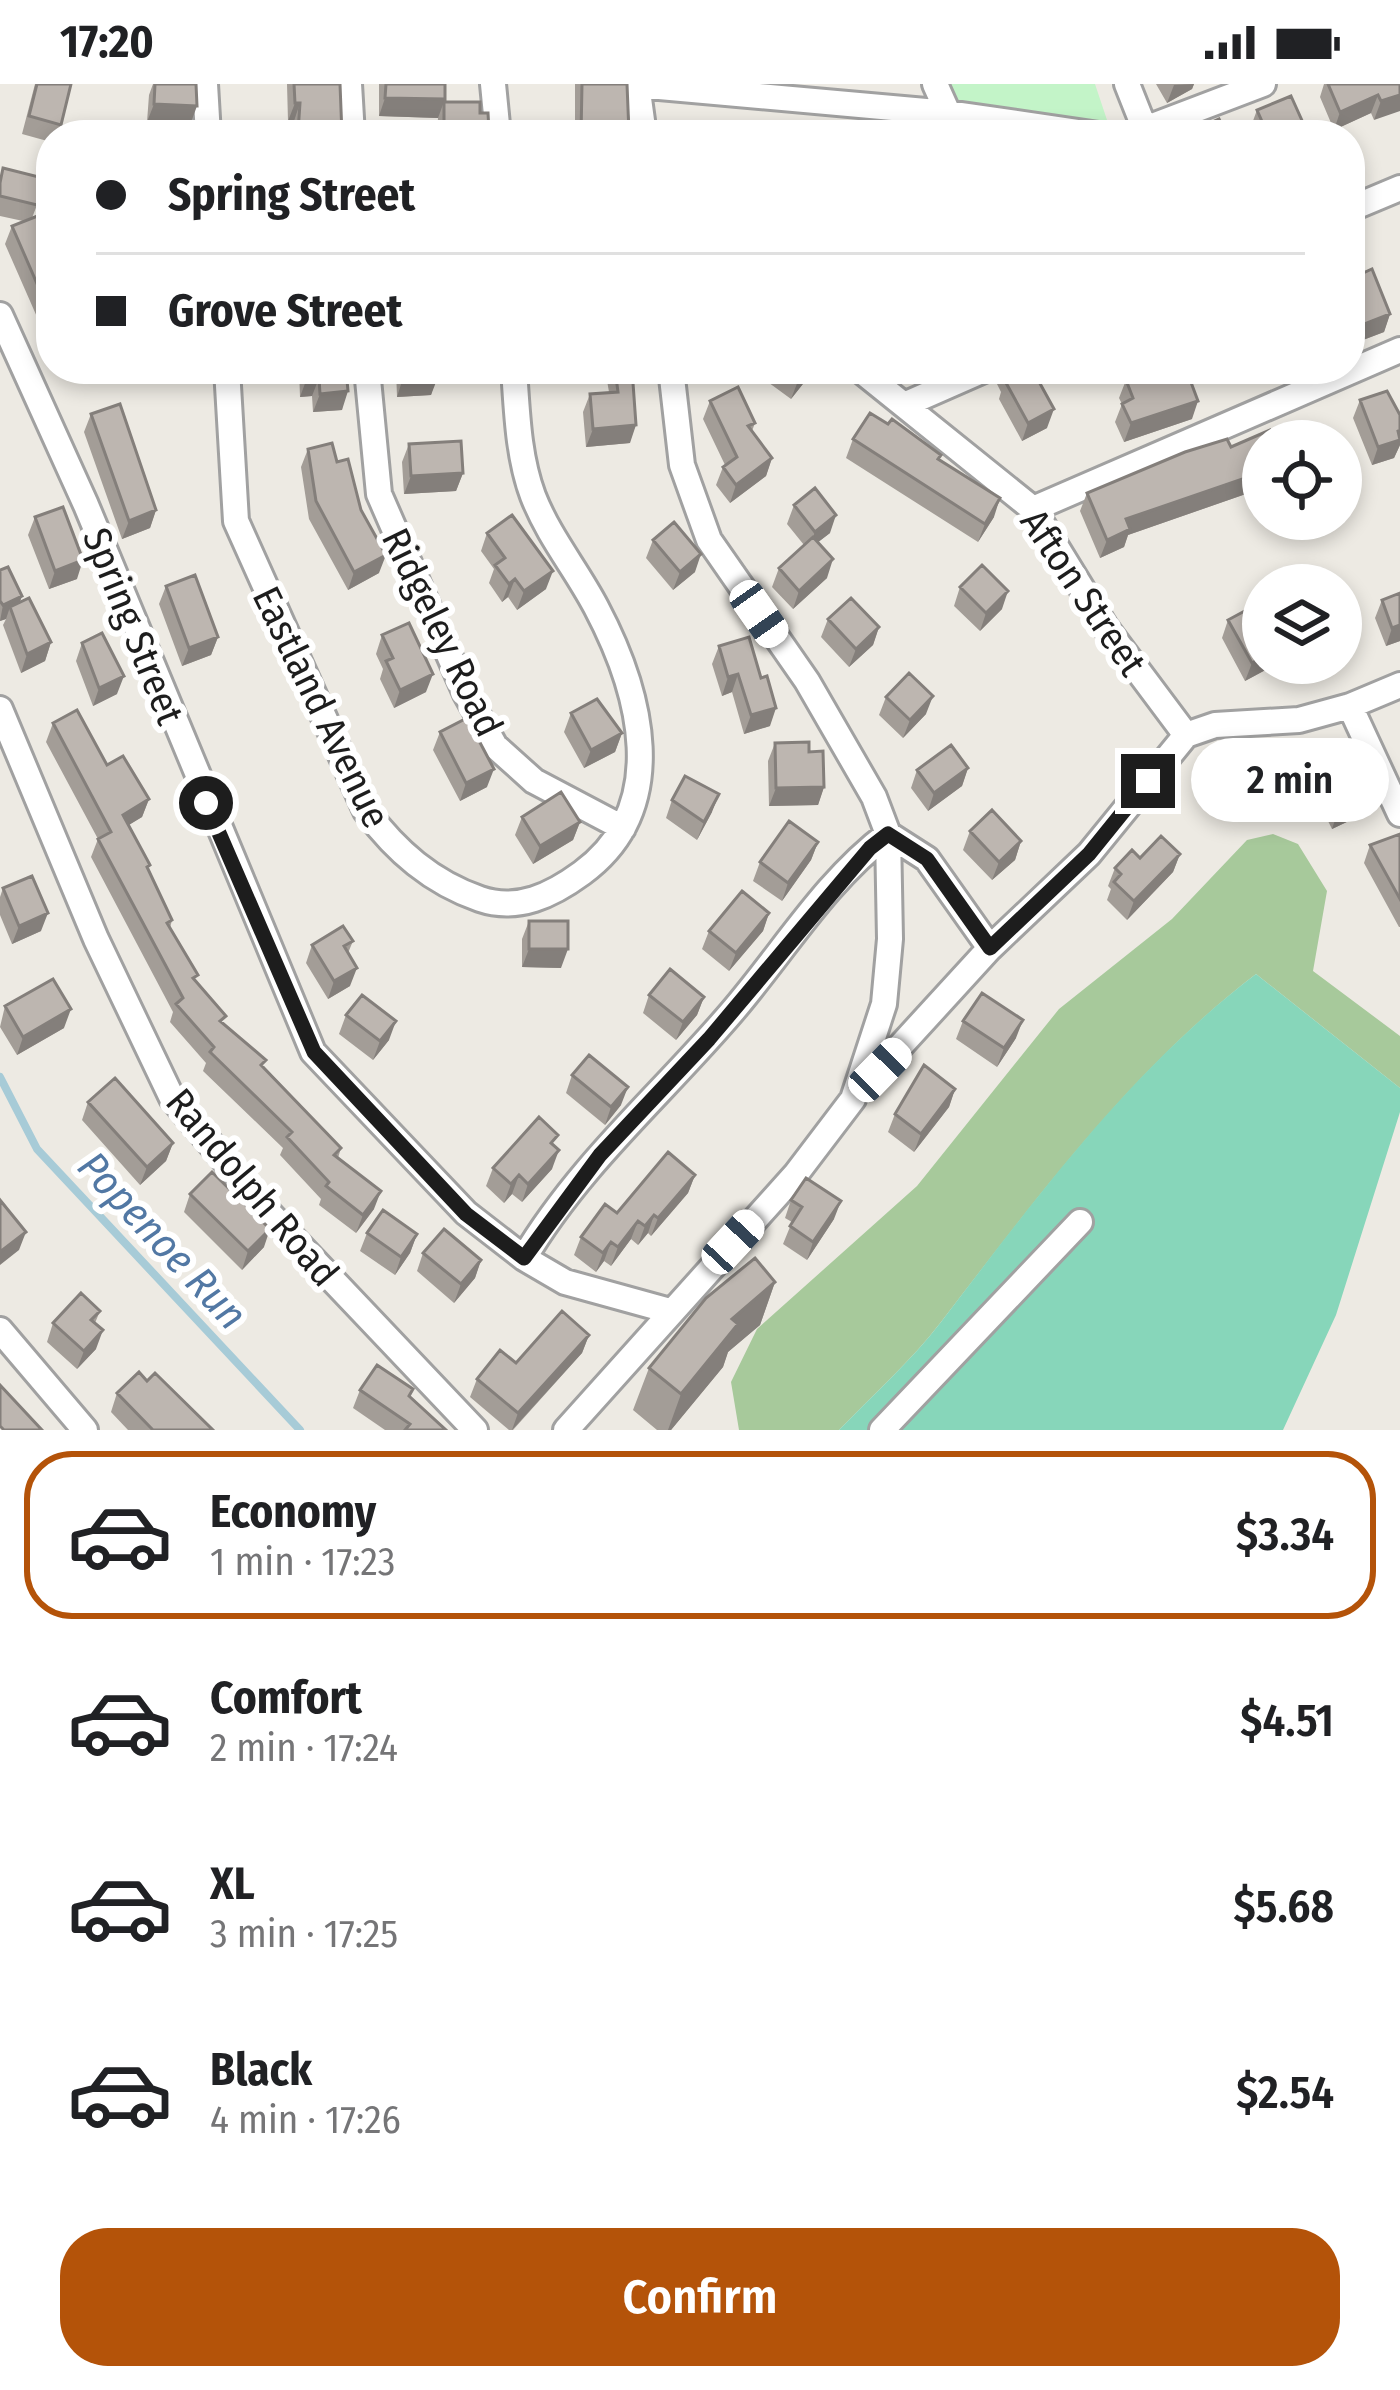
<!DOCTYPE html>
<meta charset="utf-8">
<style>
body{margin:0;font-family:"Fira Sans Condensed",sans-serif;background:#f6f6f6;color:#202124;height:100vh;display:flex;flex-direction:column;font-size:45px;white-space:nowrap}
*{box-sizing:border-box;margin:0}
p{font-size:39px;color:#757577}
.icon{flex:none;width:66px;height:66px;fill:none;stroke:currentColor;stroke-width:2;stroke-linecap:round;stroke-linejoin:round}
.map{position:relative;height:1346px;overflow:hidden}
.side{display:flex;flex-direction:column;background:#fff;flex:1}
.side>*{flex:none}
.guide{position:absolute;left:36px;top:36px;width:1329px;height:264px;border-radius:48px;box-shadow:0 6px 18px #0003;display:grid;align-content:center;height:264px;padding:0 60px;background:#fff}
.controls{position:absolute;left:1242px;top:336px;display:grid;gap:24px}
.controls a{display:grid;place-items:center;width:120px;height:120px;border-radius:50%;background:#fff;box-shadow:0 6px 18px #0003;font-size:60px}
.end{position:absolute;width:54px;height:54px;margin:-27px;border:15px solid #1d1d1d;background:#fff;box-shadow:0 0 0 6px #fff}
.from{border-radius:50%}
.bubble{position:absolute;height:84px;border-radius:42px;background:#fff;box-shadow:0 6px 18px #0003;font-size:39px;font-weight:600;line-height:84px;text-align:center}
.car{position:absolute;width:36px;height:72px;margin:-36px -18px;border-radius:15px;box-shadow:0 0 9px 3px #0007;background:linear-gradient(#fff 24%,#345 0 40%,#fff 0 76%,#345 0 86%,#fff 0)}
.guide b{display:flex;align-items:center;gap:42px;height:114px;font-size:45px}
.guide b+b{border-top:3px solid #e0e0e0}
.guide i{width:30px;height:30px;background:#202124}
ul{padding:21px 0 0;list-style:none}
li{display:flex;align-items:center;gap:36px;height:168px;margin:0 24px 18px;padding:0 36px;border:6px solid transparent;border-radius:48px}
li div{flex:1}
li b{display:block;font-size:45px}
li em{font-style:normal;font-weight:600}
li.selected{border-color:#b45309}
li>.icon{width:108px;height:108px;stroke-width:1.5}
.button{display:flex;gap:24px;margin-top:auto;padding:24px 60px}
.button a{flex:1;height:138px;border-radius:48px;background:#b45309;color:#fff;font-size:48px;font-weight:600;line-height:138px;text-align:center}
.status{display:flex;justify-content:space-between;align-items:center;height:84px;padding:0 60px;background:#fff;direction:ltr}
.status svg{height:33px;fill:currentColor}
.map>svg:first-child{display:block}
.forest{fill:#a7c99b}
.park{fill:#c3f4c8}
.pitch{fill:#87d6ba}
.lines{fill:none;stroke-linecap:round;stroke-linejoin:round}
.stream{stroke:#a7cbd7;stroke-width:8}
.minor-casing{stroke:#a1a1a1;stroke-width:30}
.minor{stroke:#fff;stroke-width:24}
.wall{fill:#a39d97}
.shaded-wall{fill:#847f7b}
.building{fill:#bdb6b0;stroke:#847f7b;stroke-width:3}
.route{stroke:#1d1d1d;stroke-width:15}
.labels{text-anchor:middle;stroke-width:12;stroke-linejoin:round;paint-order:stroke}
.street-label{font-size:39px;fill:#1d1d1d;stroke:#fff}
.water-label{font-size:42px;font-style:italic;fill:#5278a4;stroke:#fff}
</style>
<div class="status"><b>17:20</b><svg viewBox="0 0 49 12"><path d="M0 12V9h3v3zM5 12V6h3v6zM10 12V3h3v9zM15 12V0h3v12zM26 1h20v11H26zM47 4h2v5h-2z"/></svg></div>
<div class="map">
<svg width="1400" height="1346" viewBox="0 0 1400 1346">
<rect width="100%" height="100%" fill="#edeae3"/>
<path class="forest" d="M1273 750 1298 760 1327 807 1313 887 1400 952V1004L1256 890C1132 985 1035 1116 941 1238 911 1277 873 1311 839 1346H739L731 1298 757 1245 917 1102 1059 925 1172 835 1247 756Z"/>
<path class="park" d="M943 0H1095L1108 39 953 19Z"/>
<path class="pitch" d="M1256 890 1400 1004V1028L1336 1231 1283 1346H839C873 1311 911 1277 941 1238 1035 1115 1132 984 1256 890Z"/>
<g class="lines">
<path class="stream" d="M0 993 37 1065 300 1346"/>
<g class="minor-casing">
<path id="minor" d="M205 0 208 51
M349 0 352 51
M493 0 498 51
M637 0 644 51
M935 0 948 29
M1127 0 1146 48
M637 1 948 29 1099 51
M1129 51 1263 0
M1350 125 1400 104
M0 231 86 421 313 968 466 1129 524 1174 565 1198 670 1227
M227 285 236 437 366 727C396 767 431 798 480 815 518 828 552 811 582 789 672 723 641 608 596 523 576 485 549 453 533 412 518 372 517 327 514 285
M367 285 379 410 466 610 495 662 534 697 623 744
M859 285 1033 425 1106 544 1186 651
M904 321 986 285
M1033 425 1400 266
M1350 622 1400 730
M0 625 96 855 172 1014 270 1130 475 1346
M862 1004 990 864 1089 770 1186 651 1215 641 1299 636 1350 622 1400 601
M524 1174C579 1081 661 1011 731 929 782 870 825 797 888 750L927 775 990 864
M0 1246 85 1346
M566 1346 796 1090 853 1015 884 920 890 855 888 750 874 713 807 597 709 456 682 381 671 285
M882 1346 1080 1138"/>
</g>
<use href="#minor" class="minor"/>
</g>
<path class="wall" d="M35 0H71L61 41 57 51H51V58L22 50Z
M153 0H196L190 41 147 38 149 11Z
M287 0H340L342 51H293L294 37H288Z
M379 0H445L444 18 480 29 488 51H437L438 34 379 32Z
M575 0H627L628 51H575Z
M1156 0H1194L1192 5 1167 19Z
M1324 0H1400L1374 36 1371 29 1334 46 1320 13Z
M1257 26 1304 41 1300 51H1253L1250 45Z
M3 84 37 121 32 134 51 159V256L48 258 5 160 12 142 23 137 0 132V94Z
M1372 185 1390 230 1384 248 1355 259 1353 253Z
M299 285H346L342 326 313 328 312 312 300 313Z
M396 285H438L431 311 397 313Z
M605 285H642L640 290 632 291 630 359 586 363 583 328 590 310 609 308Z
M750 285H813L810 291 791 315Z
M1002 285H1032L1047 344 1022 357 999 315 1001 308 997 300Z
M1232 285H1267L1240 299Z
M1126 296 1192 335 1124 358 1115 338 1122 320 1119 314Z
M1360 316 1400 331V361L1394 374 1372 381 1353 334Z
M710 317 755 339 752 347 772 374 766 392 730 419 716 401 723 383 725 381 703 335Z
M91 330 156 426 150 444 122 455 84 348Z
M853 355 939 376 994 433 978 458 846 374Z
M1263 357V404L1128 451 1124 463 1100 474 1080 427 1087 409 1231 363Z
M409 360 463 389 456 407 404 410 402 378Z
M308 365 337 378 379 489 348 506 309 435 301 383Z
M794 421 830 449 818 458 827 494 793 525 772 503 779 484 804 461 787 440Z
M35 433 77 495 49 505 28 451Z
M487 449 546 505 517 526 508 513 502 518 489 499 494 485 481 467Z
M653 456 695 488 673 506 646 474Z
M0 486 20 518 51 558 45 577 21 589 3 541 6 535 0 537Z
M166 502 218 553 211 571 182 582 159 520Z
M960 503 1002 525 980 547 954 522Z
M1400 509V557L1386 562 1375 534 1382 516Z
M828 535 879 543 873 561 849 583 821 553Z
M1228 536 1271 583 1245 597 1222 554Z
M382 551 426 608 394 624 380 595 383 585 376 570Z
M749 553 770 642 744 650 732 608 722 612 712 580 719 562Z
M82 559 117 610 93 622 76 577Z
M886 613 926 630 903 654 879 631Z
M571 629 622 649 615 668 584 684 564 648Z
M53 639 149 715 142 733 128 741 150 781 148 786 172 836 170 844 196 898 223 939 341 1064 338 1074 374 1125 356 1149 319 1121 321 1115 280 1071 283 1064 203 987 206 979 170 938 173 928 91 773 98 755 46 658Z
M440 648 487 703 460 717 433 666Z
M775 659 824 703 818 721 769 722 768 677Z
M968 684 962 702 928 727 911 704 917 686Z
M1347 686 1374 725 1332 745 1321 723 1328 705 1343 698Z
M672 716 712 728 697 756 666 734Z
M522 733 580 738 573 756 533 780 515 751Z
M970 747 1021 757 1015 776 992 796 963 766Z
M1400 750V843H1399L1364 779 1370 761Z
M818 758 811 776 782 817 753 797 760 778Z
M1180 770 1173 788 1127 836 1107 816 1111 805 1108 802 1115 784 1140 774Z
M3 804 41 847 12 860 0 831V813Z
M769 829 763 847 729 887 702 865 709 847Z
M529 837 561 884 522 883V855Z
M353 857 348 869 350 902 328 915 306 879 312 861Z
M649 911 704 913 697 931 676 956 643 929Z
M5 922 64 944 17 971 0 943Z
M346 931 389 956 373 976 339 950Z
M963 937 1016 954 997 983 956 955Z
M572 991 621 1021 605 1041 566 1009Z
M955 1005 949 1023 914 1068 888 1048 895 1030Z
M88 1018 173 1059 166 1077 140 1101 82 1036Z
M554 1062 552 1085 522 1118 512 1110 504 1119 486 1102 493 1084Z
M695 1091 688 1109 651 1152 648 1149 638 1161 631 1155 611 1182 604 1177 596 1188 574 1171 581 1153 617 1129Z
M190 1110 264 1163 242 1186 184 1128Z
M791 1116 834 1135 807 1176 783 1160 792 1138 785 1134Z
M367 1149 417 1150 410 1169 395 1191 360 1167Z
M423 1169 481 1176 475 1194 454 1219 417 1187Z
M775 1198 760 1241 728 1268 723 1283 671 1346H657L633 1326 649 1284Z
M100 1227 95 1239 96 1265 77 1285 47 1258 53 1239Z
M589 1251 582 1269 513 1346H509L470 1313 477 1295Z
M413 1305 410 1313 446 1346H385L353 1324 360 1306Z
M117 1309 213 1346H128L111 1328Z"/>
<path class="shaded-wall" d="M1194 0 1192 5 1167 19 1174 1Z
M1378 11 1371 29 1334 46 1340 28Z
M1400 11V27L1374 36 1381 17Z
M385 14 445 15 438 34 379 32Z
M295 19H300L294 37H288Z
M154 20 197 22 190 41 147 38Z
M1304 41 1300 51H1281Z
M489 47 488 51H443L444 48Z
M298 48 342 51H297Z
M1390 230 1384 248 1355 259 1362 241Z
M1360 235 1353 253 1350 255V240Z
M807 285H813L810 291 791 315 798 297Z
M1245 285H1267L1240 299Z
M438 293 431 311 397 313 403 294Z
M307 294H319L312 312 300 313Z
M348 307 342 326 313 328 320 310Z
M1198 317 1192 335 1124 358 1131 339Z
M1054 325 1047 344 1022 357 1028 339Z
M636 341 630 359 586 363 593 345Z
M1400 346V361L1394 374 1372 381 1378 363Z
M772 374 766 392 730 419 736 401Z
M1263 388V404L1128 451 1124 463 1100 474 1107 456 1126 435Z
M463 389 456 407 404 410 411 392Z
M1000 414 994 433 978 458 985 440Z
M156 426 150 444 122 455 129 437Z
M836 431 830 449 808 466 815 448Z
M701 470 695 488 673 506 680 488Z
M386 471 379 489 348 506 354 488Z
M833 475 827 494 793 525 799 507Z
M83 476 77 495 49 505 55 487Z
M553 487 546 505 517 526 524 507Z
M515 495 508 513 502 518 509 500Z
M1008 507 1002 525 980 547 986 529Z
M22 512 16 530 10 523 6 535 0 537 3 521Z
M1400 541V557L1386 562 1392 544Z
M879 543 873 561 849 583 856 565Z
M218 553 211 571 182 582 189 564Z
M51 558 45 577 21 589 27 570Z
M1263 573V579H1273L1271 583 1245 597 1252 579Z
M433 590 426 608 394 624 400 606Z
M738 590 732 608 722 612 728 593Z
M124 592 117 610 93 622 99 604Z
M933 612 926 630 903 654 910 636Z
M776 624 770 642 744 650 751 631Z
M622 649 615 668 584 684 591 666Z
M968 684 962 702 928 727 934 709Z
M494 685 487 703 460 717 466 699Z
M824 703 818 721 769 722 776 704Z
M1380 707 1374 725 1332 745 1338 727Z
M719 710 712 728 697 756 704 738Z
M149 715 142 733 116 749 123 731Z
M580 738 573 756 533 780 540 762Z
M1021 757 1015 776 992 796 999 778Z
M818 758 811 776 782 817 788 799Z
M1180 770 1173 788 1127 836 1134 817Z
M48 829 41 847 12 860 19 842Z
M769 829 763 847 729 887 736 869Z
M529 865H568L561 884 522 883Z
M357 884 350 902 328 915 334 897Z
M704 913 697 931 676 956 683 938Z
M71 925 64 944 17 971 23 953Z
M1023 936 1016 954 997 983 1004 964Z
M396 937 389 956 373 976 380 957Z
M628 1003 621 1021 605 1041 611 1023Z
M955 1005 949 1023 914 1068 921 1050Z
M173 1059 166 1077 140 1101 147 1083Z
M559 1066 552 1085 522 1118 528 1100Z
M519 1091 512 1110 504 1119 511 1100Z
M695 1091 688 1109 651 1152 658 1134Z
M381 1107 374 1125 356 1149 363 1131Z
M841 1117 834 1135 807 1176 813 1158Z
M654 1131 648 1149 638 1161 645 1142Z
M638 1137 631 1155 611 1182 618 1163Z
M270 1145 264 1163 242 1186 248 1167Z
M26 1148 19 1166 0 1181V1168Z
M417 1150 410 1169 395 1191 401 1173Z
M611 1158 604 1177 596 1188 603 1169Z
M481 1176 475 1194 454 1219 461 1200Z
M775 1198 760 1241 728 1268 723 1283 671 1346H668L681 1310 732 1235Z
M103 1246 96 1265 77 1285 84 1267Z
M589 1251 582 1269 512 1346 518 1329Z"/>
<path class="building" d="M37 0H71L61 41 29 32Z
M155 0H196L197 22 154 20Z
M294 0H340L342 51 298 48 300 19H295Z
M386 0H445V15L385 14Z
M582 0H627L629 49 581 51Z
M1328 0H1400V11L1381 17 1378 11 1340 28Z
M1291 12 1304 41 1281 51H1268L1257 26Z
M444 18H480V29H488L489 47 444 48Z
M1219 35 1227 51H1186V50Z
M1034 44 1064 51H1032Z
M3 84 43 94 37 121 0 112V99Z
M40 131 51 159V232L12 142Z
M1372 185 1390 230 1362 241 1360 235 1350 240V195Z
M306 285H346L348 307 320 310 319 294H307Z
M403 285H438V293L403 294Z
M615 285H632L636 341 593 345 590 310 618 308Z
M781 285H807L798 297Z
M1005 285H1032L1054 325 1028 339 1005 297 1010 294Z
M1147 285H1186L1198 317 1131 339 1122 320 1133 314 1126 296Z
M738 303 755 339 748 342 772 374 736 401 723 383 737 373 710 317Z
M1387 307 1400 331V346L1398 347 1400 356 1378 363 1360 316Z
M120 320 156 426 129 437 91 330Z
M870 329 888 340 892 335 941 371 938 375 1000 414 985 440 853 355Z
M1270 346 1275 357H1263V388L1126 435 1130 445 1107 456 1087 409 1185 368 1227 355 1231 363Z
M461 357 463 389 411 392 409 360Z
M332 359 337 378 348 375 361 426 386 471 354 488 316 417 308 365Z
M815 404 836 431 815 448 794 421Z
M63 423 83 476 55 487 35 433Z
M512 431 553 487 524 507 515 495 509 500 495 481 505 474 487 449Z
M674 438 701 470 680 488 653 456Z
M813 453 833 475 799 507 779 484Z
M982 481 1008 507 986 529 960 503Z
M8 483 22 512 3 521 0 517V486Z
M195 491 218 553 189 564 166 502Z
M1400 509V541L1392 544 1382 516Z
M29 514 51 558 27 570 10 523Z
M851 514 879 543 856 565 828 535Z
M1254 522 1263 538V573L1252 579 1228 536Z
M409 539 433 590 400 606 386 577 393 574 382 551Z
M102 549 124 592 99 604 82 559Z
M749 553 761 594 767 592 776 624 751 631 738 590 728 593 719 562Z
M909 589 933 612 910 636 886 613Z
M597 615 622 649 591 666 571 629Z
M77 626 107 681 123 672 149 715 123 731 150 781 147 783 172 836 167 839 198 891 193 894 226 932 220 937 266 976 261 981 341 1064 334 1071 381 1107 363 1131 326 1102 329 1098 287 1053 292 1048 210 968 214 963 176 920 183 914 98 755 111 748 53 639Z
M467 634 494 685 466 699 440 648Z
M809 658V668L823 667 824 703 776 704 775 659Z
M951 661 968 684 934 709 917 686Z
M1366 677 1380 707 1338 727 1328 705 1351 694 1347 686Z
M685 692 719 710 704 738 672 716Z
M561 708 580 738 540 762 522 733Z
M992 726 1021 757 999 778 970 747Z
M789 737 818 758 788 799 760 778Z
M1400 750V815L1370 761Z
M1161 752 1180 770 1134 817 1114 798 1121 790 1115 784 1132 766 1140 774Z
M32 792 48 829 19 842 3 804Z
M742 807 769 829 736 869 709 847Z
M529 837H568V865H529Z
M343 842 353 857 344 862 357 884 334 897 312 861Z
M670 885 704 913 683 938 649 911Z
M53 895 71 925 23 953 5 922Z
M982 909 1023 936 1004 964 963 937Z
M362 911 396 937 380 957 346 931Z
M589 971 628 1003 611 1023 572 991Z
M924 981 955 1005 921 1050 895 1030Z
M115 994 173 1059 147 1083 88 1018Z
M539 1033 558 1051 551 1059 559 1066 528 1100 519 1091 511 1100 493 1084Z
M668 1068 695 1091 658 1134 654 1131 645 1142 638 1137 618 1163 611 1158 603 1169 581 1153 605 1120 617 1129Z
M212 1088 270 1145 248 1167 190 1110Z
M806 1094 841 1117 813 1158 790 1142 802 1123 791 1116Z
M0 1116 26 1148 0 1168Z
M383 1126 417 1150 401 1173 367 1149Z
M444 1145 481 1176 461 1200 423 1169Z
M755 1174 775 1198 732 1235 738 1240 681 1310 649 1284 706 1214Z
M81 1209 100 1227 91 1236 103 1246 84 1267 53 1239Z
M562 1227 589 1251 518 1329 477 1295 500 1266 516 1279Z
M377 1281 413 1305 409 1312 446 1346H405L410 1340 360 1306Z
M139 1288 147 1297 155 1289 213 1346H153L117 1309Z
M0 1301 42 1346H4L0 1342Z"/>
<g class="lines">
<path class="route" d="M206 719 314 968 466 1130 524 1174 600 1071 709 955 870 764 888 750 927 775 990 864 1089 770 1148 697"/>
</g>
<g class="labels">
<g class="street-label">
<text transform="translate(1084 508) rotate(56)" y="14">Afton Street</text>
<text transform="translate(134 542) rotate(68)" y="14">Spring Street</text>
<text transform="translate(443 548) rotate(64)" y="14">Ridgeley Road</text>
<text transform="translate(322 623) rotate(64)" y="14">Eastland Avenue</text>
<text transform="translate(253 1103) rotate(50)" y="14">Randolph Road</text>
</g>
<g class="water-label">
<text transform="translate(163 1156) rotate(47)" y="15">Popenoe Run</text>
</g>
</g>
</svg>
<div class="controls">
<a><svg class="icon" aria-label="locate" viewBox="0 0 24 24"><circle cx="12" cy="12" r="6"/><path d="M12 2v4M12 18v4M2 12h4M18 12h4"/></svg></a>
<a><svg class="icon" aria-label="layers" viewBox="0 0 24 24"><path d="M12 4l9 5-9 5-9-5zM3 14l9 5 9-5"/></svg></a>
</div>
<i class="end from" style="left:206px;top:719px"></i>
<i class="end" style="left:1148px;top:697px"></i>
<div class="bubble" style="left:1191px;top:654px;width:198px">2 min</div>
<i class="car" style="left:759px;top:530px;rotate:145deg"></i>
<i class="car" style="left:880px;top:986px;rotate:44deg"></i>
<i class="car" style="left:733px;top:1158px;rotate:43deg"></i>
<div class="guide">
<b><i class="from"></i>Spring Street</b>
<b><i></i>Grove Street</b>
</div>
</div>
<section class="side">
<ul>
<li class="selected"><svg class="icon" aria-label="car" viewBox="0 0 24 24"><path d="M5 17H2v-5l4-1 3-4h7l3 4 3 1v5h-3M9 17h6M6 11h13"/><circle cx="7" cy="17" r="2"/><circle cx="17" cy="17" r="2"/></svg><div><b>Economy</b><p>1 min · 17:23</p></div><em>$3.34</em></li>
<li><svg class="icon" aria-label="car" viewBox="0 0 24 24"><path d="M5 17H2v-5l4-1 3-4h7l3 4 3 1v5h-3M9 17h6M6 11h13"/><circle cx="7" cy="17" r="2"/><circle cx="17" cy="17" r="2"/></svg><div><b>Comfort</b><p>2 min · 17:24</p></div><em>$4.51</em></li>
<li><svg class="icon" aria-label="car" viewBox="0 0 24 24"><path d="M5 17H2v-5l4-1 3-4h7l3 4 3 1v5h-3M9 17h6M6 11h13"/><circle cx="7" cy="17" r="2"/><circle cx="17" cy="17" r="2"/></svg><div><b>XL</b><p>3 min · 17:25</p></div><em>$5.68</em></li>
<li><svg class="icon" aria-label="car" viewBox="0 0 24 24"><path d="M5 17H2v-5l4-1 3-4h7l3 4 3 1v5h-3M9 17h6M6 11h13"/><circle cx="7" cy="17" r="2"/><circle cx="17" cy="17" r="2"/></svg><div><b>Black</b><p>4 min · 17:26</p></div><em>$2.54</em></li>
</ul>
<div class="button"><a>Confirm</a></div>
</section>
